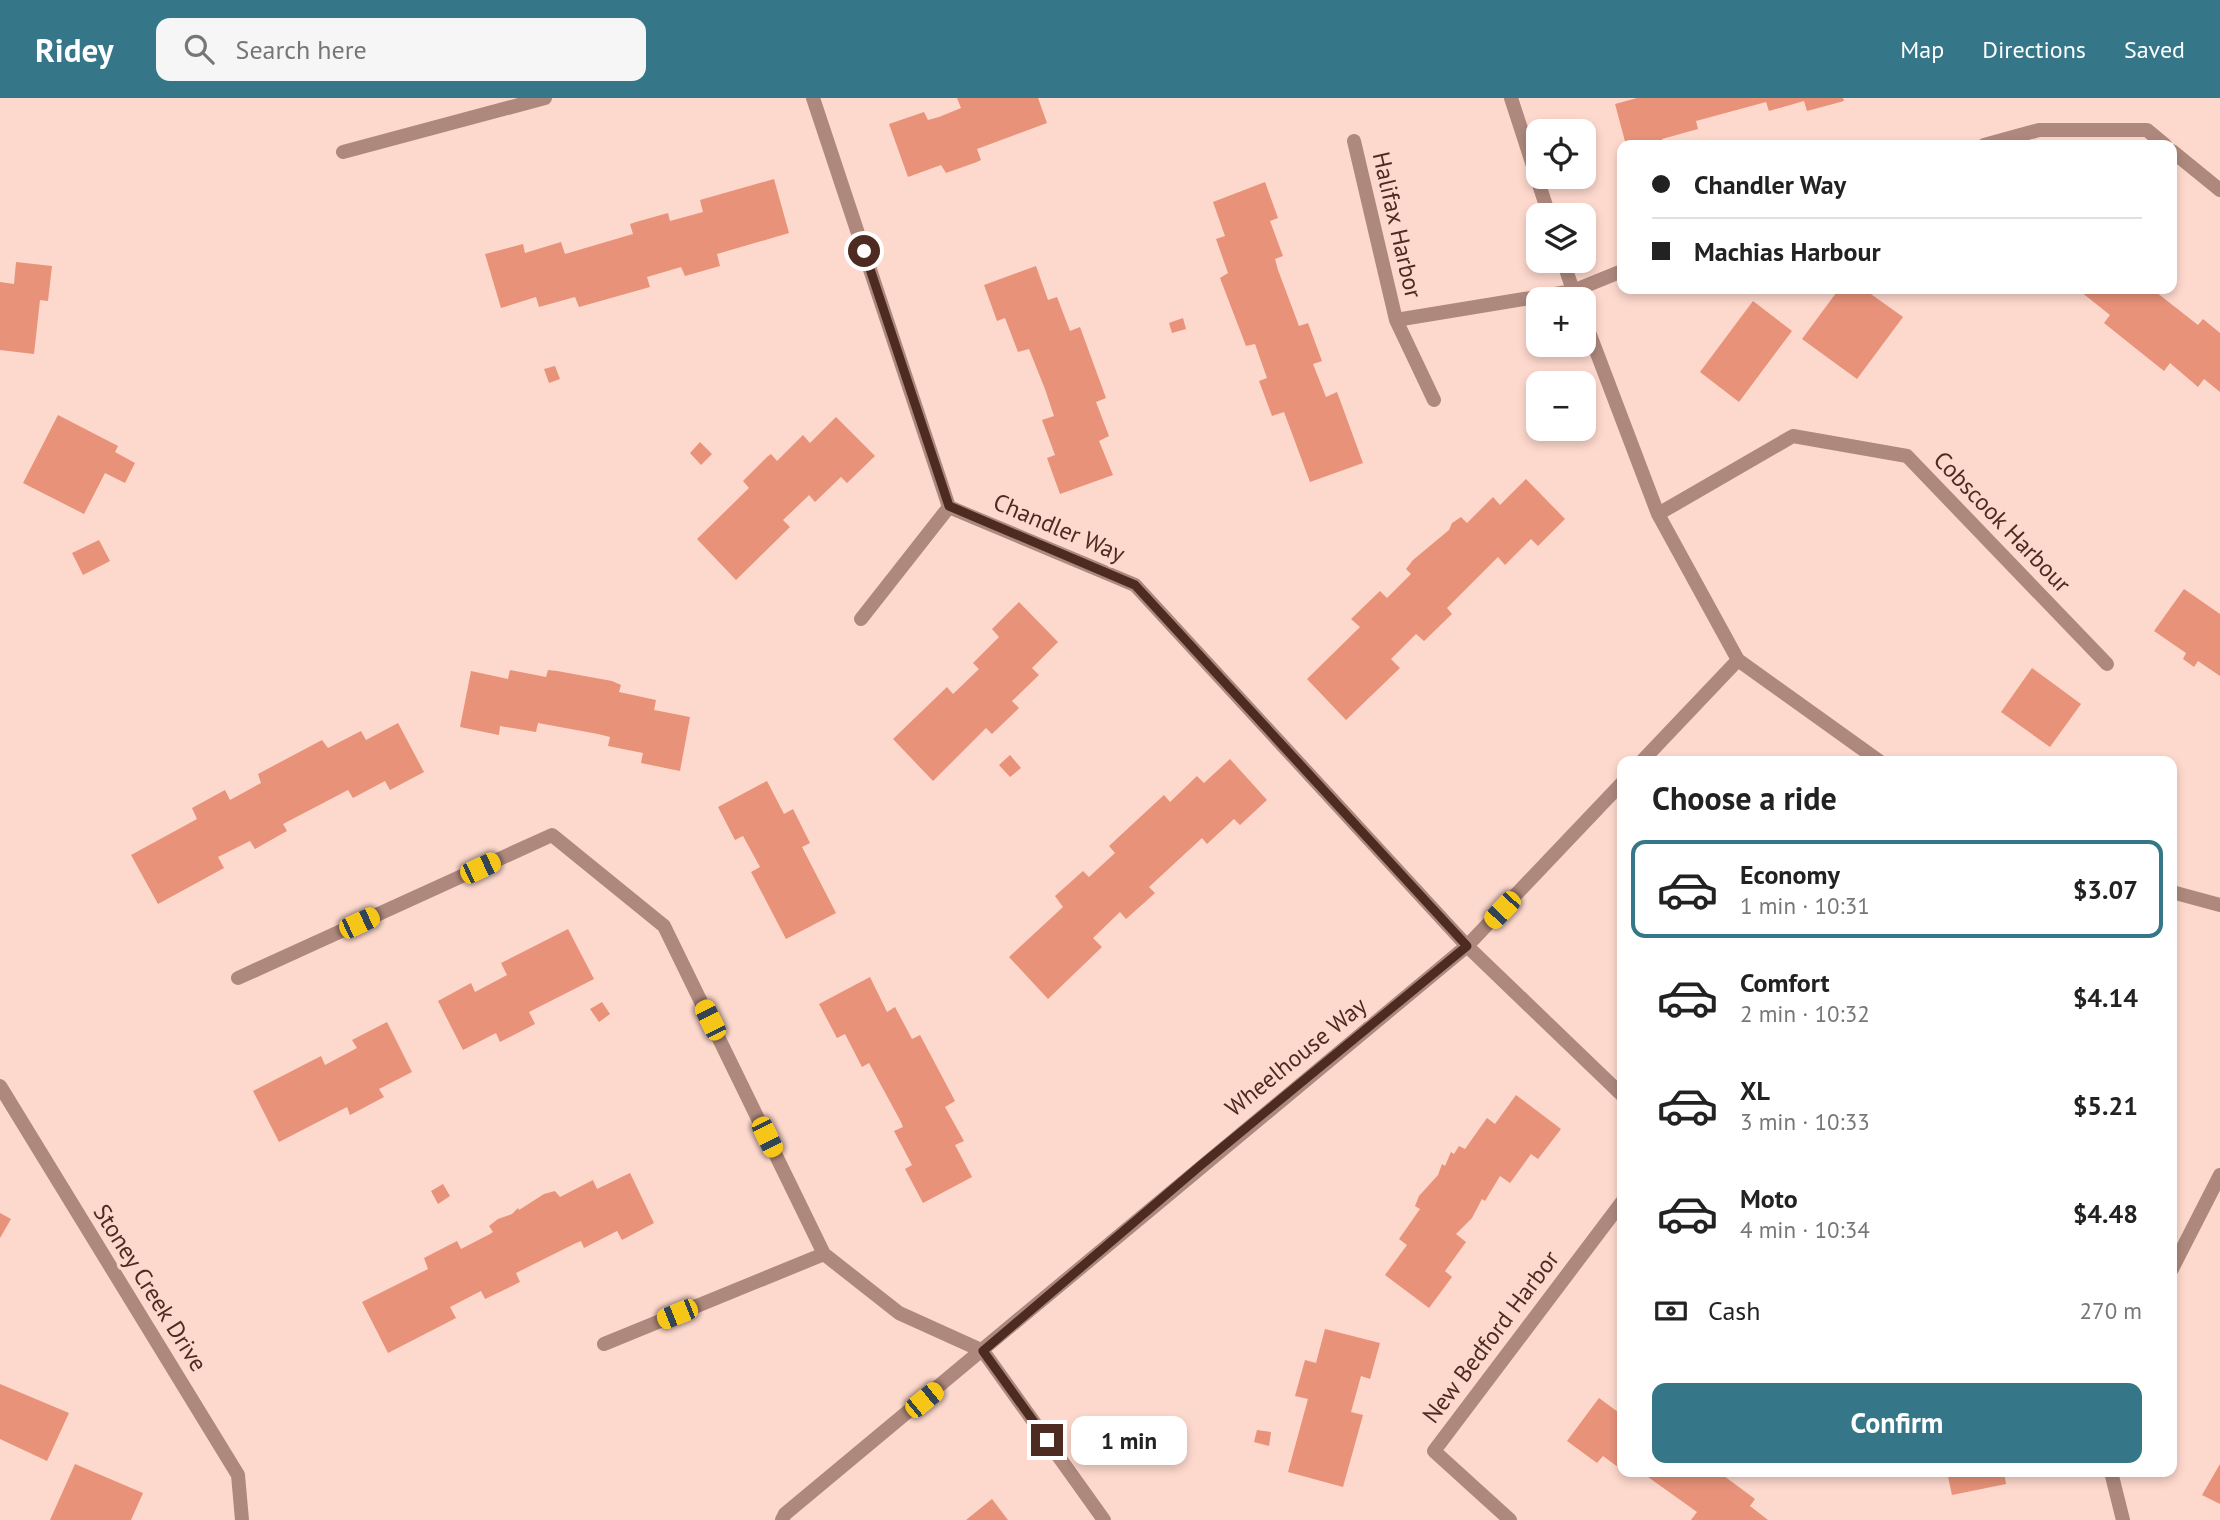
<!DOCTYPE html>
<meta charset="utf-8">
<style>
body{margin:0;font-family:"PT Sans",sans-serif;background:#f6f6f6;color:#222;height:100vh;display:flex;flex-direction:column;font-size:26px;white-space:nowrap}
*{box-sizing:border-box;margin:0}
p{font-size:23px;color:#767676}
.icon{flex:none;width:38px;height:38px;fill:none;stroke:currentColor;stroke-width:2;stroke-linecap:round;stroke-linejoin:round}
.map{position:relative;flex:1;overflow:hidden}
.sheet{position:absolute;left:1617px;top:658px;width:560px;height:721px;display:flex;flex-direction:column;background:#fff;border-radius:14px;box-shadow:0 4px 10px #0003}
.sheet>*{flex:none}
.guide{position:absolute;left:1617px;top:42px;width:560px;height:154px;border-radius:14px;box-shadow:0 4px 10px #0003;display:grid;align-content:center;height:154px;padding:0 35px;background:#fff}
.controls{position:absolute;left:1526px;top:21px;display:grid;gap:14px}
.controls a{display:grid;place-items:center;width:70px;height:70px;border-radius:14px;background:#fff;box-shadow:0 4px 10px #0003;font-size:35px}
.end{position:absolute;width:32px;height:32px;margin:-16px;border:9px solid #4e2b21;background:#fff;box-shadow:0 0 0 4px #fff}
.from{border-radius:50%}
.bubble{position:absolute;height:49px;border-radius:14px;background:#fff;box-shadow:0 4px 10px #0003;font-size:23px;font-weight:600;line-height:49px;text-align:center}
.car{position:absolute;width:21px;height:42px;margin:-21px -10px;border-radius:9px;box-shadow:0 0 5px 2px #0007;background:linear-gradient(#f5c518 24%,#345 0 40%,#f5c518 0 76%,#345 0 86%,#f5c518 0)}
.guide b{display:flex;align-items:center;gap:24px;height:66px;font-size:26px}
.guide b+b{border-top:2px solid #e0e0e0}
.guide i{width:18px;height:18px;background:#222}
ul{padding:0;list-style:none}
li{display:flex;align-items:center;gap:21px;height:98px;margin:0 14px 10px;padding:0 21px;border:4px solid transparent;border-radius:14px}
li div{flex:1}
li b{display:block;font-size:26px}
li em{font-style:normal;font-weight:600}
li.on{border-color:#357788}
li>.icon{width:63px;height:63px;stroke-width:1.5}
h2{padding:0 35px;font-size:32px;line-height:84px}
.pay{display:flex;align-items:center;gap:18px;height:77px;padding:0 35px;font-size:26px}
.pay p{margin-inline-start:auto}
.action{display:flex;gap:14px;margin-top:auto;padding:14px 35px}
.action a{flex:1;height:80px;border-radius:14px;background:#357788;color:#fff;font-size:28px;font-weight:600;line-height:80px;text-align:center}
header{display:flex;align-items:center;gap:42px;box-sizing:border-box;height:98px;padding:0 35px;background:#357788;color:#fff}
header strong{font-size:33px}
nav{display:flex;gap:38px;margin-inline-start:auto;font-size:24px}
.search{width:490px;height:63px;background:#f6f6f6;display:flex;align-items:center;gap:18px;box-sizing:border-box;padding:0 24px;border-radius:14px;color:#767676;font-size:26px}
.map>svg:first-child{display:block}
.building{fill:#e79279}
.lines{fill:none;stroke-linecap:round;stroke-linejoin:round}
.minor{stroke:#ae887d;stroke-width:14}
.route{stroke:#4e2b21;stroke-width:9}
.labels{text-anchor:middle;stroke-width:7;stroke-linejoin:round;paint-order:stroke}
.street-label{font-size:24px;fill:#4e2b21;stroke:#fdd8cd}
</style>
<header>
<strong>Ridey</strong>
<div class="search"><svg class="icon" aria-label="search" viewBox="0 0 24 24"><circle cx="10" cy="10" r="6"/><path d="M15 15l6 6"/></svg>Search here</div>
<nav><a>Map</a><a>Directions</a><a>Saved</a></nav>
</header>
<div class="map">
<svg width="2220" height="1422" viewBox="0 0 2220 1422">
<rect width="100%" height="100%" fill="#fdd8cd"/>
<path class="building" d="M957 0H1038L1047 25 977 51 981 62 977 64 946 75 941 67 908 79 889 26 924 14 928 22 939 19 961 10Z
M1637 0H1843L1844 3 1807 13 1804 3 1769 13 1766 4 1696 23 1698 31 1662 41 1664 47H1626L1615 6Z
M774 81 789 135 717 156 720 168 685 178 681 169 647 179 650 189 579 209 575 199 539 209 536 199 501 210 485 156 523 146 525 155 561 144 565 156 633 136 630 126 636 124 668 115 670 123 703 114 700 102Z
M1265 84 1278 120 1270 123 1283 158 1275 161 1278 172 1299 228 1308 225 1322 263 1313 266 1326 299 1337 294 1363 365 1310 384 1284 314 1272 318 1259 283 1267 280 1255 246 1246 248 1220 180 1228 175 1216 141 1225 138 1213 104Z
M16 164 52 168 48 203 40 202 34 256 0 252V184L14 186Z
M1036 168 1048 202 1057 199 1070 233 1080 229 1106 300 1096 304 1109 338 1099 343 1113 377 1060 396 1047 360 1055 357 1042 322 1054 318 1045 291 1029 251 1018 254 1005 220 997 223 984 187Z
M1839 191H1864L1903 219 1857 281 1802 241Z
M2084 191H2152L2198 227 2203 221 2220 235V294L2204 281 2198 289 2170 265 2164 273 2104 225 2110 217 2081 194Z
M1753 203 1792 233 1739 304 1700 274Z
M1183 220 1186 231 1172 235 1169 225Z
M555 268 560 281 549 285 544 271Z
M58 317 118 348 115 354 135 365 125 385 105 375 84 416 23 385Z
M836 319 875 358 847 385 841 379 815 404 809 397 804 402 783 422 790 429 736 482 697 441 749 390 743 383 767 359 771 356 777 363 803 337 810 345Z
M700 344 712 356 701 367 690 355Z
M1526 381 1565 421 1538 448 1531 441 1505 467 1498 459 1447 510 1452 516 1424 543 1416 536 1391 561 1400 570 1346 622 1307 581 1360 529 1351 521 1380 493 1387 500 1411 476 1406 471 1413 462 1449 432 1452 425 1461 419 1467 425 1493 399 1500 407Z
M99 442 110 463 83 477 72 455Z
M2184 491 2220 516V578L2198 563 2194 569 2183 561 2186 555 2154 533Z
M1019 504 1058 544 1032 570 1039 577 1012 603 1019 610 1015 614 992 636 986 630 933 683 893 641 947 589 953 596 979 571 973 565 999 539 992 531Z
M2032 570 2081 606 2050 649 2001 614Z
M510 572 546 579 548 572 557 573 612 583 621 587 619 594 656 602 654 612 690 619 680 673 641 665 643 655 608 648 610 639 598 636 538 625 536 634 500 628 499 637 460 629 471 573 508 581Z
M398 625 424 674 390 692 385 683 353 700 348 692 283 726 287 733 255 751 250 743 218 759 224 770 158 806 131 757 197 721 192 710 225 692 230 702 261 685 258 676 322 642 328 650 361 633 366 642Z
M1010 657 1021 670 1010 679 999 667Z
M1230 661 1267 702 1240 727 1234 721 1207 746 1202 740 1149 789 1155 795 1144 805 1126 821 1120 814 1093 840 1102 849 1048 901 1009 859 1063 809 1055 798 1083 773 1089 779 1115 755 1109 748 1164 697 1170 704 1197 678 1204 685Z
M767 683 784 716 793 711 810 745 802 749 836 815 786 841 751 774 760 769 743 738 735 742 718 709Z
M568 831 594 881 529 914 535 926 500 944 496 935 463 952 438 903 471 885 475 894 507 877 501 865Z
M870 879 887 914 895 909 912 941 920 937 955 1003 945 1009 964 1043 955 1047 972 1079 923 1105 905 1071 912 1067 894 1033 903 1029 901 1024 869 965 862 969 845 936 837 940 819 906Z
M602 904 610 916 599 924 590 911Z
M387 924 412 974 379 991 384 999 350 1017 347 1009 279 1044 253 993 321 958 325 967 357 950 352 942Z
M1516 997 1561 1031 1538 1061 1531 1056 1510 1085 1500 1078 1485 1103 1482 1101 1472 1120 1456 1136 1466 1144 1445 1173 1452 1179 1429 1210 1385 1177 1407 1147 1399 1141 1420 1111 1415 1108 1419 1098 1438 1077 1442 1066 1445 1068 1451 1054 1454 1056 1459 1048 1465 1051 1487 1020 1495 1026Z
M630 1075 654 1125 622 1142 617 1133 584 1150 581 1143 574 1146 516 1175 520 1184 508 1190 485 1201 481 1193 450 1209 456 1220 388 1255 362 1204 428 1171 424 1160 457 1143 461 1151 490 1136 493 1134 489 1128 498 1121 512 1116 518 1110 519 1112 544 1096 555 1093 560 1099 593 1082 597 1091Z
M443 1086 450 1098 438 1106 431 1093Z
M0 1115 11 1121 0 1140Z
M1325 1231 1380 1245 1370 1281 1361 1278 1351 1314 1363 1317 1343 1389 1288 1374 1308 1301 1295 1298 1305 1262 1316 1265Z
M0 1286 69 1315 47 1363 0 1341Z
M1599 1300 1622 1317V1372L1603 1358 1597 1365 1567 1343Z
M1257 1332 1271 1334 1269 1348 1254 1344Z
M75 1366 143 1395 131 1422H50Z
M2220 1366V1406L2202 1397Z
M1641 1374H1727L1724 1378 1755 1401 1750 1408 1768 1422H1691L1697 1414Z
M1947 1374H2004L2006 1386 1952 1397Z
M992 1401 1008 1422H966Z"/>
<g class="lines">
<path class="minor" d="M813 0 949 409 1135 487 1467 848 1622 997
M1511 0 1549 117
M1354 43 1396 222 1434 302
M1984 47 2039 32H2147L2165 47
M2172 53 2220 92
M343 54 545 0
M1563 163 1576 201
M1584 221 1658 416 1738 562 1879 663
M1396 222 1573 193 1622 173
M1658 416 1793 338 1907 358 2107 566
M861 521 949 409
M1642 663 1738 562
M2172 794 2220 807
M238 880 552 737 664 828 824 1156 899 1215 983 1253
M0 988 238 1377 242 1422
M2172 1171 2220 1077
M604 1246 824 1156
M983 1253 1104 1422
M2111 1374 2123 1422
M782 1422 785 1416 1467 848 1622 685
M1510 1422 1434 1353 1622 1104"/>
</g>
<g class="lines">
<path class="route" d="M864 153 949 408 1135 487 1467 848 1201 1067 983 1253 1047 1342"/>
</g>
<g class="labels">
<g class="street-label">
<text transform="translate(1397 127) rotate(77)" y="8">Halifax Harbor</text>
<text transform="translate(2002 424) rotate(46)" y="8">Cobscook Harbour</text>
<text transform="translate(1059 430) rotate(23)" y="8">Chandler Way</text>
<text transform="translate(1296 959) rotate(-39)" y="8">Wheelhouse Way</text>
<text transform="translate(150 1190) rotate(58)" y="8">Stoney Creek Drive</text>
<text transform="translate(1491 1239) rotate(-53)" y="8">New Bedford Harbor</text>
</g>
</g>
</svg>
<div class="controls">
<a><svg class="icon" aria-label="locate" viewBox="0 0 24 24"><circle cx="12" cy="12" r="6"/><path d="M12 2v4M12 18v4M2 12h4M18 12h4"/></svg></a>
<a><svg class="icon" aria-label="layers" viewBox="0 0 24 24"><path d="M12 4l9 5-9 5-9-5zM3 14l9 5 9-5"/></svg></a>
<a>+</a>
<a>−</a>
</div>
<i class="end from" style="left:864px;top:153px"></i>
<i class="end" style="left:1047px;top:1342px"></i>
<div class="bubble" style="left:1071px;top:1318px;width:116px">1 min</div>
<i class="car" style="left:480px;top:770px;rotate:65deg"></i>
<i class="car" style="left:1502px;top:812px;rotate:223deg"></i>
<i class="car" style="left:359px;top:825px;rotate:65deg"></i>
<i class="car" style="left:710px;top:922px;rotate:334deg"></i>
<i class="car" style="left:767px;top:1039px;rotate:154deg"></i>
<i class="car" style="left:677px;top:1216px;rotate:248deg"></i>
<i class="car" style="left:924px;top:1302px;rotate:51deg"></i>
<div class="guide">
<b><i class="from"></i>Chandler Way</b>
<b><i></i>Machias Harbour</b>
</div>
<section class="sheet">
<h2>Choose a ride</h2>
<ul>
<li class="on"><svg class="icon" aria-label="car" viewBox="0 0 24 24"><path d="M5 17H2v-5l4-1 3-4h7l3 4 3 1v5h-3M9 17h6M6 11h13"/><circle cx="7" cy="17" r="2"/><circle cx="17" cy="17" r="2"/></svg><div><b>Economy</b><p>1 min · 10:31</p></div><em>$3.07</em></li>
<li><svg class="icon" aria-label="car" viewBox="0 0 24 24"><path d="M5 17H2v-5l4-1 3-4h7l3 4 3 1v5h-3M9 17h6M6 11h13"/><circle cx="7" cy="17" r="2"/><circle cx="17" cy="17" r="2"/></svg><div><b>Comfort</b><p>2 min · 10:32</p></div><em>$4.14</em></li>
<li><svg class="icon" aria-label="car" viewBox="0 0 24 24"><path d="M5 17H2v-5l4-1 3-4h7l3 4 3 1v5h-3M9 17h6M6 11h13"/><circle cx="7" cy="17" r="2"/><circle cx="17" cy="17" r="2"/></svg><div><b>XL</b><p>3 min · 10:33</p></div><em>$5.21</em></li>
<li><svg class="icon" aria-label="car" viewBox="0 0 24 24"><path d="M5 17H2v-5l4-1 3-4h7l3 4 3 1v5h-3M9 17h6M6 11h13"/><circle cx="7" cy="17" r="2"/><circle cx="17" cy="17" r="2"/></svg><div><b>Moto</b><p>4 min · 10:34</p></div><em>$4.48</em></li>
</ul>
<div class="pay"><svg class="icon" aria-label="cash" viewBox="0 0 24 24"><path d="M3 7h18v10H3z"/><circle cx="12" cy="12" r="2"/></svg>Cash<p>270 m</p></div>
<div class="action"><a>Confirm</a></div>
</section>
</div>
